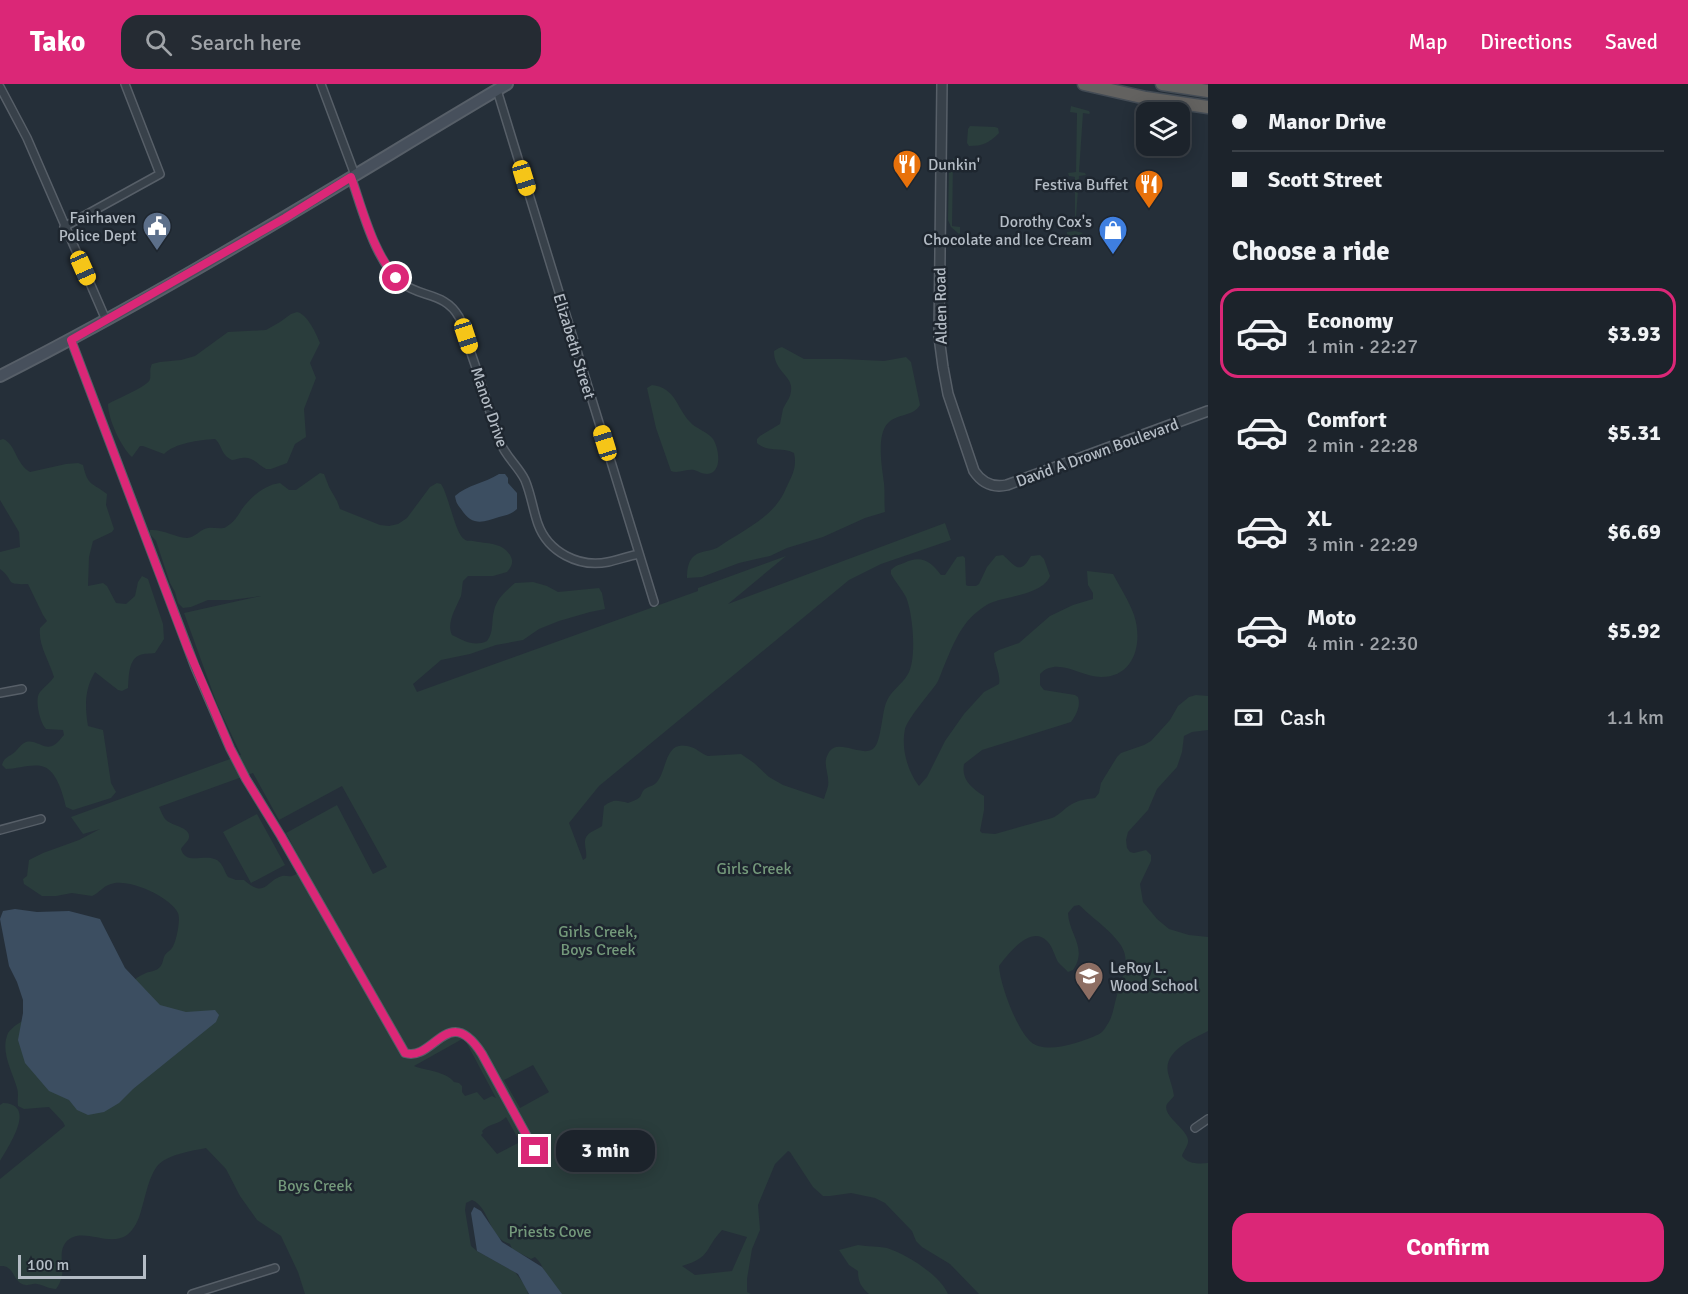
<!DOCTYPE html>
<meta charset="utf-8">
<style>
body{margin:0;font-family:Signika,sans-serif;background:#252b33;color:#f1f3f6;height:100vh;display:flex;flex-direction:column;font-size:22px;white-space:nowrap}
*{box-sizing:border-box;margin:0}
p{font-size:20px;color:#a0a4a9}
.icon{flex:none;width:33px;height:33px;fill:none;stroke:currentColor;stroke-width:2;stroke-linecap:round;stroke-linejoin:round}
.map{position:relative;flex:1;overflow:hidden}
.details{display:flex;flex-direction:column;background:#1c232b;width:480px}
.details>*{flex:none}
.top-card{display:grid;align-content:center;height:132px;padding:0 24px;background:#1c232b}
.fabs{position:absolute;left:1136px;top:18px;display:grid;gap:12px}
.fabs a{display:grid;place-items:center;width:54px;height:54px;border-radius:12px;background:#1c232b;box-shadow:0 3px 15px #0003,0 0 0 2px #3a4047;font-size:30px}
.scale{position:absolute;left:18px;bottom:15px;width:128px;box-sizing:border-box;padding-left:6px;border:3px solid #b4bcc5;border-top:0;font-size:16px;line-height:21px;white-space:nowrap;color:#b4bcc5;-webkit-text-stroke:4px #1e262f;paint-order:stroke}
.end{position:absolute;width:27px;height:27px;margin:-14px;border:8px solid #db2777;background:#fff;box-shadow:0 0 0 3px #fff}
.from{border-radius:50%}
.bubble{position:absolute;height:42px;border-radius:18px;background:#1c232b;box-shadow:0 3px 15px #0003,0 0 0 2px #3a4047;font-size:20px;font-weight:700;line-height:42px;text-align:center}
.car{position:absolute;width:18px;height:36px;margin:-18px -9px;border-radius:8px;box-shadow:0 0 4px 2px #0007;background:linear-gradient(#f5c518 24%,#345 0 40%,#f5c518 0 76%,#345 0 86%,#f5c518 0)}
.top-card b{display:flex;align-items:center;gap:21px;height:57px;font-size:22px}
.top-card b+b{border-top:2px solid #3a4047}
.top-card i{width:15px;height:15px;background:#f1f3f6}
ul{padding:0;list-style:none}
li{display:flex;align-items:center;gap:18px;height:90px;margin:0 12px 9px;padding:0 12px;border:3px solid transparent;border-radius:18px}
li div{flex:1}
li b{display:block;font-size:22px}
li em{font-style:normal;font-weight:700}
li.on{border-color:#db2777}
li>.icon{width:54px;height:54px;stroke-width:1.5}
h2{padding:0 24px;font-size:27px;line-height:72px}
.pay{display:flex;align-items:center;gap:15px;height:66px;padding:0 24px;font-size:22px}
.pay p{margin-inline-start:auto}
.primary-button{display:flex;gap:12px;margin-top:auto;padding:12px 24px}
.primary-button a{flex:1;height:69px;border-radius:18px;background:#db2777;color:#fff;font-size:24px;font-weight:700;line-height:69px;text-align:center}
header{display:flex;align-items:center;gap:36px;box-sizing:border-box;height:84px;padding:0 30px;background:#db2777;color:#fff}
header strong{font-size:28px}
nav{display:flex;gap:33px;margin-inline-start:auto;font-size:21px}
.search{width:420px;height:54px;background:#252b33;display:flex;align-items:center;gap:15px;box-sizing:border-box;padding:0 21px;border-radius:18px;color:#a0a4a9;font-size:22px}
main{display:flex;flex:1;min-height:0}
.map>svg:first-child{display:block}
.green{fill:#2a3d3c;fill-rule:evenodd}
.water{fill:#3c4e61}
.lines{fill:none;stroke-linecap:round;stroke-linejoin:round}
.minor-casing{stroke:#575f68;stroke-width:10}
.tertiary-casing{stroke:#575f68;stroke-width:12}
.secondary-casing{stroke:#575f68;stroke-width:14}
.trunk-casing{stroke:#444c55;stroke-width:15}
.minor{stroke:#38414a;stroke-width:7}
.tertiary{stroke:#38414a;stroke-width:9}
.secondary{stroke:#47505c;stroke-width:10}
.trunk{stroke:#636260;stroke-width:12}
.route{stroke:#db2777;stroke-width:8}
.labels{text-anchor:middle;stroke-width:5;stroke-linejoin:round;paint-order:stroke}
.poi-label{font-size:16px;fill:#b4bcc5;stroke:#1e262f;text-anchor:end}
.street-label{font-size:16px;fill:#b4bcc5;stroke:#1e262f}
.park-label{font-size:16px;fill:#74997b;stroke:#1e262f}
</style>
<header>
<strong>Tako</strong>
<div class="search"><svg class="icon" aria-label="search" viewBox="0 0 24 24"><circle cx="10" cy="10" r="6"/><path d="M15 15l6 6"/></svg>Search here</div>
<nav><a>Map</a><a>Directions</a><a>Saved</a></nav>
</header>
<main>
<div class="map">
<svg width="1208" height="1210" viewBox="0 0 1208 1210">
<rect width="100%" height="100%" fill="#252f39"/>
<path class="green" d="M1071 22 1089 27 1090 29 1089 30 1083 29 1079 88 1085 89 1086 91 1079 92 1075 147 1083 149 1081 151 1069 153 1067 152V148L1075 147V93L1069 92 1068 89 1076 88 1077 29 1070 28Z
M970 42 995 43 998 44 999 49C989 59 983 62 969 62L967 59 968 45Z
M956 73 960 74 961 79 953 80 952 142 960 143V149L959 150 951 143 948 136 949 85 953 75Z
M297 228C307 230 316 249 320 259L310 279 316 294 304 325 306 353 295 360 287 379 271 385H266C258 381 253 372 242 374 239 374 235 376 232 376 220 370 223 362 215 355 199 356 175 359 164 370L143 362H140L132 373C121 363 108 335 108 320 116 315 149 302 150 295 151 289 149 286 152 280L160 278 181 276 195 272 228 248 266 246 280 238 291 230Z
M782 263 804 275H842L884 277 906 273 911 278 920 321C913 333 898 329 888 339 876 351 882 384 884 399 885 409 884 419 885 428L865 434 823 453 787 464 770 472 739 479 702 493 687 494C687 486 688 477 694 472 701 466 712 468 720 462 739 449 765 437 779 417 783 412 785 406 788 400 793 390 797 381 794 369 782 362 768 369 757 359V355L760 352 780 340C781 335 782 330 783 325 787 316 792 313 791 302 789 290 774 286 774 267L779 264Z
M652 301C676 304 676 323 690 338 696 345 707 347 713 355 719 364 723 389 707 390 702 390 698 387 694 386 686 385 678 390 671 387L656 344 647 304Z
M3 355C16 360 15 379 30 388L66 380 78 379 83 381C88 403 92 398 107 410L106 421 114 445 112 448 93 457 89 473 88 502 103 499 107 502 116 519 126 520 135 512 138 498 142 492 148 495 163 540 164 555 155 569C150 570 144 569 140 571 128 575 129 594 128 604L122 607 118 606 95 588C84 606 85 623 88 642L103 646 111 699 116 708 111 714 73 726 66 723C63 710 56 684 41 682 30 680 17 685 6 685L2 681C4 673 9 673 15 668 18 665 21 660 26 658 36 655 45 667 54 661 58 659 61 654 64 651L63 646 46 645C40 639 34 615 40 608 45 602 50 599 54 593 49 576 38 561 40 544L47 537 43 531 28 500C3 501 16 497 0 485V468L20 463 19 448 0 416V356Z
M320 389 324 390 329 403 337 417 340 425 380 441 389 442 398 440 407 434 430 403 437 399 441 400C449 412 455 449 464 455 468 458 468 456 473 457 487 460 502 458 510 471 514 478 512 482 507 488L493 492H468L463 497C462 502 462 507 461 512 456 524 446 539 452 551 464 557 474 563 487 557 494 548 491 538 494 527 496 515 506 507 515 499L533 498 547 502 558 508 599 504 602 509 605 525 590 528 559 537 539 545 523 556 496 561 470 570 441 576 413 600 417 608 698 507V504L786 472 728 520 945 439 951 456 881 480 849 496 599 702 569 739 583 776 586 774C587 768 585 764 585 759 584 749 595 747 602 742L604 722C613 715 617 716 628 719 632 717 637 716 640 713 642 710 642 707 645 705 649 702 654 702 657 698 667 686 665 657 687 662 696 663 701 670 708 672L741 670 754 679 769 693 783 701 824 715C825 711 827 706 828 702 830 691 822 680 828 670 837 652 862 675 874 664 881 658 882 629 886 619 890 607 902 601 908 590 917 574 913 530 906 513 902 505 895 498 891 490V486C895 482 898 481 904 479 920 471 930 476 941 491H945L957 473 963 472 965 474 966 501 968 502H976L979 500 987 483 996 472 1003 471C1016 483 1020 491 1031 472L1040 471 1044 475 1050 492C1043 510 1009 512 993 518 987 520 982 524 977 528 959 542 951 566 942 587 940 592 938 599 934 603 928 611 907 636 905 645 901 663 907 687 919 702L927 693 945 657 964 630 984 608 999 600C1001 589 994 580 994 569L999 566 1019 559 1050 532 1073 521 1093 515V509L1088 501 1087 487 1113 490C1120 503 1129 517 1134 531 1143 558 1135 593 1101 593 1081 593 1057 572 1040 590V601L1044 606 1075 611 1078 613C1081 622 1076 631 1071 638L982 666 964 680C961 696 972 704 984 712V726L980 747 982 749 995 750 1052 734C1060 731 1064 724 1072 720 1079 716 1087 715 1095 714L1099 709 1101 699 1117 673 1121 669 1144 661 1151 657 1170 636 1178 622 1189 613 1196 611 1208 612V646L1192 648 1184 652 1182 668 1177 683 1157 705 1148 726 1128 748 1126 756 1127 764 1130 768 1134 769 1146 766 1151 771V777L1140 800 1143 818 1157 835 1169 845 1189 851 1208 853V947C1193 955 1163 967 1168 989 1170 997 1173 1004 1174 1012 1172 1015 1169 1017 1167 1020 1161 1032 1190 1046 1188 1058 1188 1061 1183 1068 1182 1072 1188 1080 1198 1080 1208 1079V1210H979L950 1180 922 1163 916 1157 912 1147 885 1119 875 1114 851 1109 830 1112H823L813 1103 790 1068 788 1067 775 1080 758 1121 760 1146 752 1165 747 1195V1208L751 1210H551C548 1198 545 1182 535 1173L531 1175 512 1165 510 1160C488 1154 490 1123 472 1116L466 1119 465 1126 471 1162 477 1167 515 1188 527 1204 528 1210H305L298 1188 281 1152 257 1136 240 1112 226 1085 206 1064C191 1067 170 1070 159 1080 149 1090 145 1115 141 1127 139 1135 134 1146 127 1151 108 1164 81 1141 66 1158 55 1172 70 1187 56 1205 49 1205 44 1201 37 1200 31 1199 28 1203 22 1200 12 1195 14 1181 0 1182V1095L65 1042 63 1038 49 1023 24 1025 18 1022C17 1016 19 1010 17 1004 12 986 0 968 8 949 25 925 93 917 121 905 130 902 135 893 144 890 149 887 156 888 160 883 163 880 163 874 165 871 167 868 170 867 172 864 176 859 181 836 178 829 170 813 129 794 111 800 103 802 99 809 92 812L72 809 56 812H42L24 800 23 795 27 792 29 776 43 769 79 756 100 745 83 750 71 733 241 671 217 620 184 529 261 512 231 516H208L191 523 183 524 178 519 175 508 170 499 156 457 149 449 150 446C163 445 174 453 187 454 195 454 200 445 208 444 214 443 221 446 226 443 233 439 238 432 242 425 251 413 264 401 280 399L289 406H296ZM253 689 279 736 342 702 387 783 373 790 337 721 286 749 305 785C301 787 296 791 292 792 289 793 285 791 282 792 265 797 266 815 244 796H236L228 793C224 787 223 780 217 776 204 769 186 782 181 765 183 761 189 757 189 753 190 743 172 742 166 736 163 733 161 727 159 723ZM1079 821C1083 824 1085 827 1089 830 1093 834 1099 838 1103 842 1133 869 1128 875 1117 911 1114 921 1113 933 1107 941 1105 945 1101 950 1097 951 1082 958 1046 971 1031 958 1017 946 1000 901 999 882 1008 870 1031 840 1047 857 1053 863 1054 871 1058 878 1061 881 1065 885 1068 888L1073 886C1088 864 1069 851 1068 829L1074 822ZM464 954 496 1014 492 1012 484 1016 477 1008 465 1012 462 1008V1002L459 999 454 998C445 987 427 987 414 982ZM533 981 549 1008 520 1024 504 996ZM506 1033 520 1058 497 1070 481 1051 483 1049 482 1047C488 1040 500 1040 506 1033ZM722 1146 747 1153 732 1187 695 1191 682 1182C712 1173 704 1165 722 1146Z
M257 730 285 781 251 799 223 748Z
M3 1019C38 1020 8 1063 0 1077V1021Z
M858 1161C868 1163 878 1162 887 1164 906 1170 940 1191 948 1210H869C861 1203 858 1198 858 1187L849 1181 839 1166Z"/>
<path class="water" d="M499 390H505L508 394V399L517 409V425C512 430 506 431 499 433 482 439 472 442 461 425 457 420 456 418 455 412 467 401 485 399 499 390Z
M15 825 37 828 69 827 100 835 125 884 160 921 186 928 215 926 219 931 216 938 133 1005 119 1019 104 1028 88 1031 77 1026 69 1016 49 1007 25 979 18 956 23 929V916L17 898 9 882 0 835 3 827Z
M474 1123 481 1127 502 1158 542 1183 562 1210H529L518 1190 477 1167 471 1129Z"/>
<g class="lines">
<g class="minor-casing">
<path id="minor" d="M321 0 355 91
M0 3 27 54 106 236
M497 6 654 518
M351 93C362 124 375 178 402 199 421 214 445 208 459 233 465 245 468 259 472 272 482 300 490 330 500 358 506 373 518 382 525 396 531 410 533 426 538 440 548 468 579 484 608 478 618 476 628 472 639 470
M64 143 160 90 125 0
M71 256 195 583 230 664 246 695 281 752 405 969C434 978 448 917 482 970L535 1067
M0 609 22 605
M0 746 41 735
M1195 1044 1208 1035
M192 1210 275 1184"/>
</g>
<g class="tertiary-casing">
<path id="tertiary" d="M942 0 939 253 943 283 948 310 974 387C982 399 993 404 1007 401L1208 327"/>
</g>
<g class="secondary-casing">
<path id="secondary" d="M0 292C174 204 340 99 507 0"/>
</g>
<g class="trunk-casing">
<path id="trunk" d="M1084 0 1146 14 1208 23
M1162 0 1208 7"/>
</g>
<use href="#minor" class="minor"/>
<use href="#tertiary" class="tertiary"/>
<use href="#secondary" class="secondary"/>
<use href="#trunk" class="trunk"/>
</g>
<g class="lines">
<path class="route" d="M396 194C372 166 363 127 351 93L285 134 71 256 188 565 230 664 246 695 281 752 405 969C434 978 448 917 482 970L535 1067"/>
</g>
<defs>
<g id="restaurant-pin" transform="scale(1.5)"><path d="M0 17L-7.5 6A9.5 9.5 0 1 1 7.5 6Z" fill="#e8710a" stroke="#1e262f"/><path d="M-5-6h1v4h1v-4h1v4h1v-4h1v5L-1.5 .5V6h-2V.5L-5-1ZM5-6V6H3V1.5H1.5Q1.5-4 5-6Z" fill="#fff"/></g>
<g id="civic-pin" transform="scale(1.5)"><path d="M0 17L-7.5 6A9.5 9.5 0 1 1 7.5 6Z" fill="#5c6f8a" stroke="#1e262f"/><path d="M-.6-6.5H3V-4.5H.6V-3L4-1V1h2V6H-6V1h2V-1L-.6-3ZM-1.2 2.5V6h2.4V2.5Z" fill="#fff"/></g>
<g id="shop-pin" transform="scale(1.5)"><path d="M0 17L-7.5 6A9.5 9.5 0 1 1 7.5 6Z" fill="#3f7fe0" stroke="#1e262f"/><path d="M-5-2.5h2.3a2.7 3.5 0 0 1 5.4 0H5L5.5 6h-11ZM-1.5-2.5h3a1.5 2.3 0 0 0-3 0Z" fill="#fff"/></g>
<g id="school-pin" transform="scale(1.5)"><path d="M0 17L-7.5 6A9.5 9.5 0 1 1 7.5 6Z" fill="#8d6e63" stroke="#1e262f"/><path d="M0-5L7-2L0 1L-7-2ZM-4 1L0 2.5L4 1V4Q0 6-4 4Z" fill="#fff"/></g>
</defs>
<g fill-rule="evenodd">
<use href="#restaurant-pin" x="907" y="80"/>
<use href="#restaurant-pin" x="1149" y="100"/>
<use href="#civic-pin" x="157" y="142"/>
<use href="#shop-pin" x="1113" y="146"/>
<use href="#school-pin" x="1089" y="892"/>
</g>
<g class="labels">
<g class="poi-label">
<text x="928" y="86" text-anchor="start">Dunkin'</text>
<text x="1128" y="106">Festiva Buffet</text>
<text x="136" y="139">Fairhaven<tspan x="136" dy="18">Police Dept</tspan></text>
<text x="1092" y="143">Dorothy Cox's<tspan x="1092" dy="18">Chocolate and Ice Cream</tspan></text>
<text x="1110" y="889" text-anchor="start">LeRoy L.<tspan x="1110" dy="18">Wood School</tspan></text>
</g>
<g class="street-label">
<text transform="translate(940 222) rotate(-91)" y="6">Alden Road</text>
<text transform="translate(575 262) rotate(73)" y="6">Elizabeth Street</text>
<text transform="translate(490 323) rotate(71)" y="6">Manor Drive</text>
<text transform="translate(1097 368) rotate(-20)" y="6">David A Drown Boulevard</text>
</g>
<g class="park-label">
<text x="754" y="790">Girls Creek</text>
<text x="598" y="853">Girls Creek,<tspan x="598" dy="18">Boys Creek</tspan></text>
<text x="315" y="1107">Boys Creek</text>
<text x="550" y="1153">Priests Cove</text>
</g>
</g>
</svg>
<div class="fabs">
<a><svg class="icon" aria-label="layers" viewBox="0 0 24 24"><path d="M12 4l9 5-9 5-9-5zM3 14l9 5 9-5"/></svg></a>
</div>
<div class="scale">100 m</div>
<i class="end from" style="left:396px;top:194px"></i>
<i class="end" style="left:535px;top:1067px"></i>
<div class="bubble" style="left:556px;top:1046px;width:99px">3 min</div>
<i class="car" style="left:524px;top:94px;rotate:163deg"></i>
<i class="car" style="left:83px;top:184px;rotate:156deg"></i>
<i class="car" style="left:466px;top:252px;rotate:162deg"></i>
<i class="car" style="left:605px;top:359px;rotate:343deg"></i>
</div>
<section class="details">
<div class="top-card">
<b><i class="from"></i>Manor Drive</b>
<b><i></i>Scott Street</b>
</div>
<h2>Choose a ride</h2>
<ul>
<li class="on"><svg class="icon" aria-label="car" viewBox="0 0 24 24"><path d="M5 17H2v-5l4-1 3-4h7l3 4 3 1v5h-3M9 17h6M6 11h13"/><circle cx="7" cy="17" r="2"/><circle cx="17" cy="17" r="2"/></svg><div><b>Economy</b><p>1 min · 22:27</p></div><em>$3.93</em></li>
<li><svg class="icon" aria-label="car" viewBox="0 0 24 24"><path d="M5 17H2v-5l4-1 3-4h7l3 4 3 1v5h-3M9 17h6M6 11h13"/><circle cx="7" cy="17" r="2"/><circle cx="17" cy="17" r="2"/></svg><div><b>Comfort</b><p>2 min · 22:28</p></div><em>$5.31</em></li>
<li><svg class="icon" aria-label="car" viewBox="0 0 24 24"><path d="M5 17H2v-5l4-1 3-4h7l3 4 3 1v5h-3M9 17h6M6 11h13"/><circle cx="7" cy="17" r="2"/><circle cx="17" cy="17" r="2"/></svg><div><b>XL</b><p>3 min · 22:29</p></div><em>$6.69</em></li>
<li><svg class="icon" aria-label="car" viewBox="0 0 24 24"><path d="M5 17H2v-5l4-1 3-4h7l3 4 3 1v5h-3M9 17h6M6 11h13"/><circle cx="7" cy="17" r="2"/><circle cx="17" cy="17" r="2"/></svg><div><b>Moto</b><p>4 min · 22:30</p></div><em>$5.92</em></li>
</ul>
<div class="pay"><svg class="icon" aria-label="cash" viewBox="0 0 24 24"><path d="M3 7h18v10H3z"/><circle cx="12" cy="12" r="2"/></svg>Cash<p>1.1 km</p></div>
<div class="primary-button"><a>Confirm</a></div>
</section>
</main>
